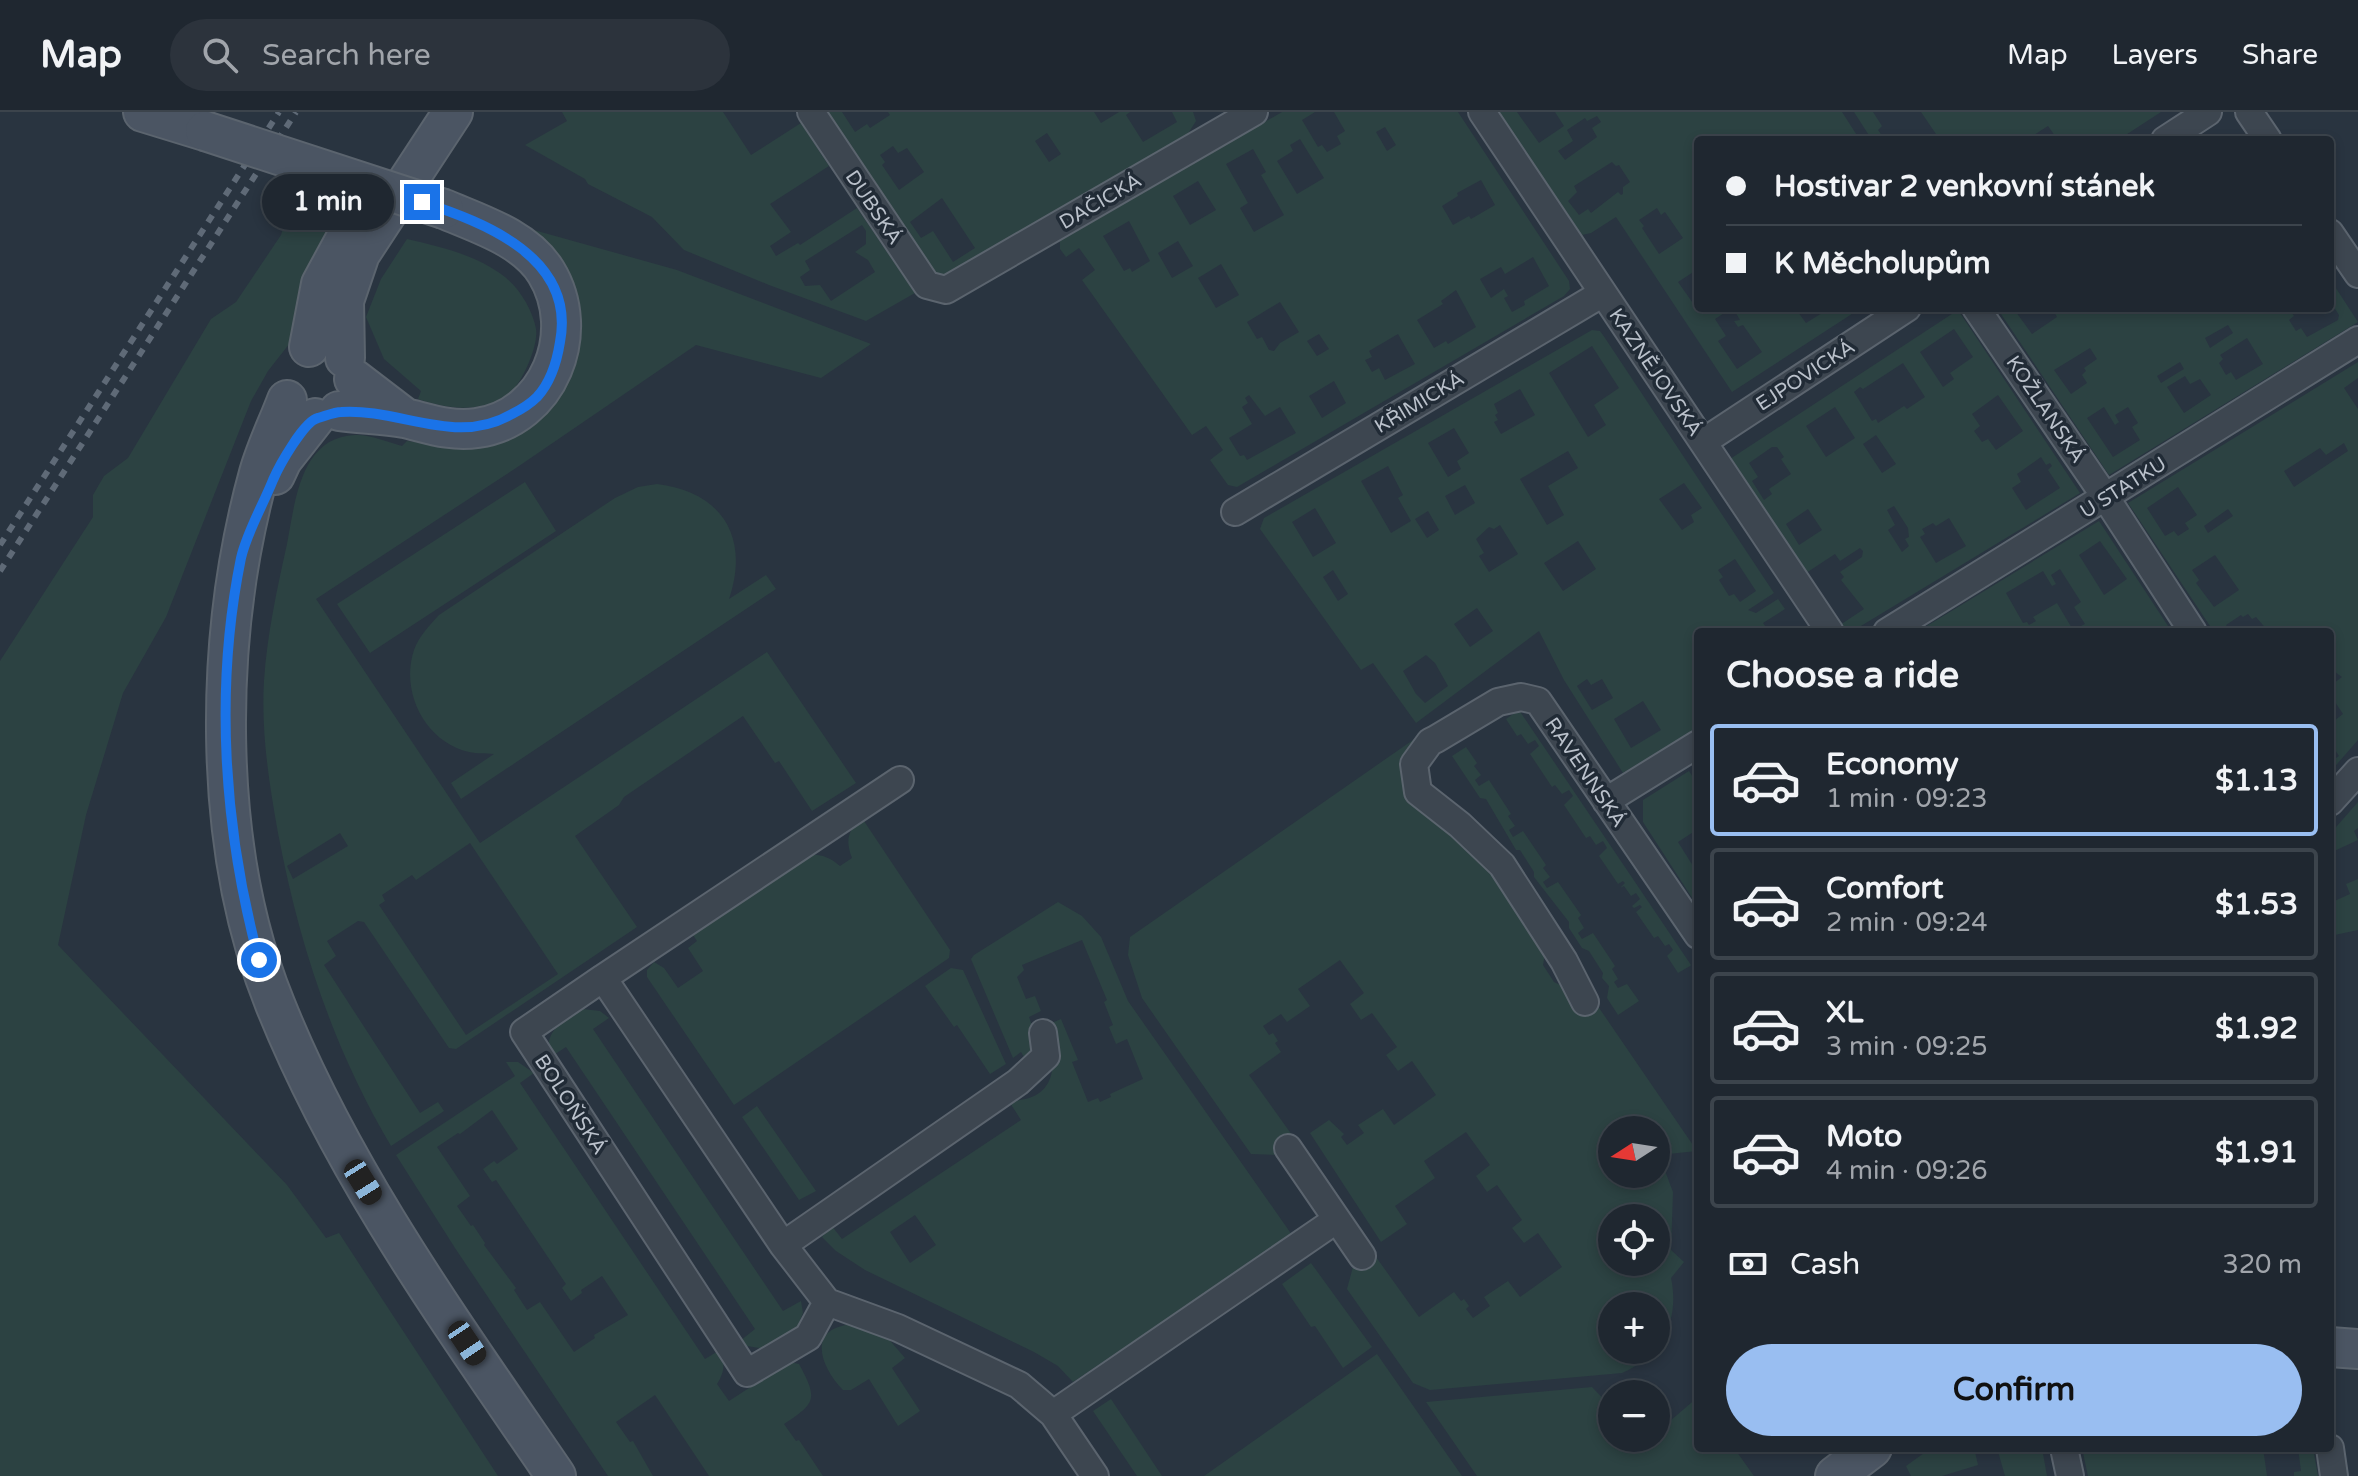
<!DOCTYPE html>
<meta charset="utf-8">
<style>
body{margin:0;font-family:"Varela Round",sans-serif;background:#2c333c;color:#f1f3f6;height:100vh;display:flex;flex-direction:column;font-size:30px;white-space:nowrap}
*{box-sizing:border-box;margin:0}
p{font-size:26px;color:#a1a5ab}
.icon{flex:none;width:44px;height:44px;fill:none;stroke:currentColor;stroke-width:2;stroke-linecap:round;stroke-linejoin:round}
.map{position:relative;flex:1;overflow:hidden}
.drawer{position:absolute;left:1694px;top:516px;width:640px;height:824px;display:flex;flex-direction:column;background:#1f2730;border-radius:8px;box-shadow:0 4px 12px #0003,0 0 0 2px #3c444c}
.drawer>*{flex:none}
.top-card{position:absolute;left:1694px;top:24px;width:640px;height:176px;border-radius:8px;box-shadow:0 4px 12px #0003,0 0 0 2px #3c444c;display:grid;align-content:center;height:176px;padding:0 32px;background:#1f2730}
.needle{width:52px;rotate:258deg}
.fabs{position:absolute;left:1598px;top:1004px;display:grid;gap:16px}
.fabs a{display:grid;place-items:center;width:72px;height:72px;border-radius:50%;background:#1f2730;box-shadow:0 4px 12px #0003,0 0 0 2px #3c444c;font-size:40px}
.end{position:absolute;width:36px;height:36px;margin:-18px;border:10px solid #1a73e8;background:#fff;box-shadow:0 0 0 4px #fff}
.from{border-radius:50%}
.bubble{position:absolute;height:56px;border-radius:28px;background:#1f2730;box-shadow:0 4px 12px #0003,0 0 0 2px #3c444c;font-size:26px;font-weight:700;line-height:56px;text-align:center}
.car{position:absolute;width:24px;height:48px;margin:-24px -12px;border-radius:10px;box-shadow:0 0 6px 2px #0007;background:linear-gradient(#222 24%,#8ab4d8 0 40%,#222 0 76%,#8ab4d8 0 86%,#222 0)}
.top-card b{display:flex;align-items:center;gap:28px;height:76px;font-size:30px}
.top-card b+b{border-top:2px solid #3c444c}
.top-card i{width:20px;height:20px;background:#f1f3f6}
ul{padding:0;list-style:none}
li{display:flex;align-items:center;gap:24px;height:112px;margin:0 16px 12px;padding:0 16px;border:4px solid #3c444c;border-radius:8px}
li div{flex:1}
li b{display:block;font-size:30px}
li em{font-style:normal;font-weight:700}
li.selected{border-color:#99bef1}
li>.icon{width:72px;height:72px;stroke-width:1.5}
h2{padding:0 32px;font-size:36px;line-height:96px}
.pay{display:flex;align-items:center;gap:20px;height:88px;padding:0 32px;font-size:30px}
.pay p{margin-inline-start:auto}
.primary-button{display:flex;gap:16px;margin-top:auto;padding:16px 32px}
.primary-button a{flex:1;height:92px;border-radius:48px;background:#99bef1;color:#111;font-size:32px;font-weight:700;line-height:92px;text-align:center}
header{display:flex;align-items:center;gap:48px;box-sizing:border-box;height:112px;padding:0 40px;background:#1f2730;border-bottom:2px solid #3c444c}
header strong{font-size:38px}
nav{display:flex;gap:44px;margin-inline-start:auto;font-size:28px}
.search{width:560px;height:72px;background:#2c333c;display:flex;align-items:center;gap:20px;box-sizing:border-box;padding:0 28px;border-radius:44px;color:#a1a5ab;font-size:30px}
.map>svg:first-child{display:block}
.green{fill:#2c4242;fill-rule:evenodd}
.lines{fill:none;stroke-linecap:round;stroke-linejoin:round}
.street-casing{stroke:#5b646e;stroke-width:30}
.secondary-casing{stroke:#5b646e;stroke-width:42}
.street{stroke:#3d4650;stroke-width:26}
.secondary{stroke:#4b5563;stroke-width:38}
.rail{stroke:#5f6a77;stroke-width:6;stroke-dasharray:8 8;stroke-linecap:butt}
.secondary-bridge-casing{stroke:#5b646e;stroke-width:42;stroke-linecap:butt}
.secondary-bridge{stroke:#4b5563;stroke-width:38}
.route{stroke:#1a73e8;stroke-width:10}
.labels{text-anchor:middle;stroke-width:7;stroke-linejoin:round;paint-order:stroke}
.street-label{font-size:20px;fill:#bac1cb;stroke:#212b36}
</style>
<header>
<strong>Map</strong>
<div class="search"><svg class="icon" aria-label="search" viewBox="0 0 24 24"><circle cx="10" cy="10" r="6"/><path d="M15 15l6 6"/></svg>Search here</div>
<nav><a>Map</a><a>Layers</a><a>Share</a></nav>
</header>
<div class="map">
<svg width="2358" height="1364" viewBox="0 0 2358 1364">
<rect width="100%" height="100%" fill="#293440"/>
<path class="green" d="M562 0H723L751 43 801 11 829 54 770 92 791 120 770 134 776 144 798 131 800 133 857 96 915 181 866 209 769 173 684 138 652 105 588 72 585 67 525 33 567 9ZM862 113 866 119V132L855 140 868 148 875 160 831 189 820 173 805 174 800 165 810 158 805 149Z
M826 0H842L855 20 867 12 870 16 890 3 888 0H1094L1101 11 1119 0H1130L1126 3 1143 30 1177 10 1172 0H1193L1196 9 1186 25 944 164H940L934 159ZM1047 21 1061 42 1049 50 1035 29ZM893 34 898 41 907 36 924 60 899 78 882 53 885 50 880 43ZM942 86 975 136 953 150 933 119 921 126 910 110Z
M1282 0H1315L1302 8 1318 35 1322 33 1327 40 1341 32 1337 24 1345 19 1334 0H1458L1569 169 1570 177 1564 184 1237 375 1228 373 1210 348 1223 338 1206 314 1192 323 1082 168 1095 158 1079 136 1066 145 1060 137V129ZM1385 15 1396 33 1387 39 1376 20ZM1300 27 1324 66 1297 82 1277 49 1293 39 1290 33ZM1253 37 1266 60 1261 63 1284 103 1254 120 1240 96 1248 91 1226 52ZM1481 68 1495 93 1471 107 1469 104 1453 113 1442 94 1458 84 1457 81ZM1198 69 1216 98 1190 113 1173 84ZM1129 109 1150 149 1132 160 1130 156 1124 159 1103 124ZM1178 129 1193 154 1172 166 1158 141ZM1533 145 1549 174 1524 189 1525 193 1512 200 1504 186 1508 184 1504 177 1491 186 1480 167 1501 155 1505 162ZM1221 152 1239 183 1216 196 1198 166ZM1456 178 1476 215 1448 232 1446 229 1434 236 1417 208 1443 192 1441 189ZM1280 190 1299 220 1280 231 1274 239 1269 238 1262 225 1257 227 1247 210ZM1319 222 1329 237 1317 244 1307 229ZM1398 222 1415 252 1385 268 1379 256 1372 260 1365 248 1372 245 1369 239ZM1334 269 1346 291 1322 306 1309 284ZM1249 283 1265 304 1280 295 1296 321 1247 348 1244 343 1240 344 1229 326 1252 312 1242 295 1248 291 1245 286Z
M1497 0H1517L1539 31 1564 14 1555 0H1842L1860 28H1698V123L1692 127 1698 137V157L1678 170 1697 197 1732 196 1715 207 1726 224 1718 229 1737 257 1762 240 1743 213 1738 215 1734 209 1740 208 1733 196H1795L1806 211 1830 196H1861L1732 280 1616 105 1591 121 1582 123 1575 117ZM1597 4 1601 10 1592 16 1597 25 1565 48 1558 39 1573 29 1567 18 1585 6 1587 9ZM1612 50 1616 54 1619 53 1630 70 1623 75V82L1621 83 1618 80 1591 101 1588 97 1579 103 1568 89 1577 80 1574 74ZM1657 96 1661 103 1665 100 1683 126 1659 142 1642 116 1644 114 1639 108Z
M1854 0H1873L1882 14 1878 18 1885 28H1872Z
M1921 0H2161L2118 28H2058L2048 14 2026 28H2006L2003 24 1997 28H1927L1936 22Z
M284 81 335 102 297 222 268 259 251 289 166 505 123 581 86 703 58 833 287 1073 326 1126 339 1121 498 1364H0V549L93 405V383L104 364 128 346 211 207 236 190 281 123 288 100Z
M523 115 677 158 871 232 821 266 696 233 519 354 316 487 480 731 767 540 856 671 812 699 779 649 775 651 743 604 624 685 619 693 575 724 637 815 456 937 449 936 364 810 358 809 327 829 336 844 324 853 420 1001 438 990 444 999 391 1034C333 936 299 832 278 721 269 671 261 620 264 569 267 523 277 477 287 432 295 391 300 325 355 323 369 322 388 330 402 334L407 329C490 341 523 335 570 261ZM340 721 348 734 293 767 287 754ZM470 731 558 862 466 923 379 793 385 789 382 783 412 763 416 768Z
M407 127C441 135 477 143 505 165 520 177 533 199 536 217 539 235 519 279 503 287 475 300 446 297 418 287L421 279 384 247 366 205 381 167Z
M2330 167 2358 210 2109 363 1997 196H2013L2032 222 2057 205 2052 196H2084L2086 199 2092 196H2104L2106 199 2110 196H2292L2290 198 2294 204 2289 208 2296 219 2301 216 2307 225 2338 208 2339 203 2330 189ZM2228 213 2233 221 2210 236 2205 226ZM2247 226 2263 252 2236 268 2231 260 2226 263 2219 251 2223 247 2220 243ZM2090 236 2097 247 2084 256 2086 259 2082 263 2087 271 2071 282 2054 258ZM2180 250 2184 257 2161 271 2157 264ZM2185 264 2190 272 2200 267 2211 283 2184 301 2167 275ZM2104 295 2115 313 2119 310 2115 303 2128 295 2138 311 2132 315 2140 328 2113 345 2087 306Z
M1958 198 2080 381 1851 520H1840V513L1864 497 1841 468 1844 465 1840 460 1862 445 1863 439 1860 436 1840 449 1835 442 1803 463 1727 349ZM1954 217 1973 245 1950 261 1954 267 1943 275 1920 240ZM1903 251 1925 285 1907 297 1904 294 1878 311 1876 307 1872 309 1854 280 1860 275 1863 277ZM1998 283 2023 319 1996 338 1988 327 1982 330 1974 319 1980 314 1972 302ZM1835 295 1855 326 1826 345 1806 314ZM1876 323 1896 352 1882 361 1863 332ZM1772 335H1777L1784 345 1781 347 1791 362 1769 377 1772 382 1764 388 1752 369 1758 365 1749 351ZM2041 345 2046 353 2050 351 2052 354 2048 358 2060 376 2026 398 2012 376 2021 370 2017 362ZM1894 394 1908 416 1909 425 1905 427 1909 434 1902 440 1888 418 1895 413 1887 398ZM1808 397 1822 418 1799 433 1786 412ZM1949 406 1966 434 1936 451 1920 425 1925 422 1922 417 1933 411 1936 414Z
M1592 218 1600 219 1605 226 1774 481 1748 498 1756 501 1778 487 1785 497 1763 511 1769 520H1698V615L1623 661 1564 568 1539 519 1416 611 1373 551 1361 558 1260 417 1264 406ZM1592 234 1619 276 1594 293 1606 313 1588 325 1549 261ZM1520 277 1535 303 1501 322 1494 310 1498 308 1495 303 1498 301 1494 292ZM1454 316 1469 341 1457 349 1461 357 1448 365 1428 331ZM1568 339 1578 356 1548 374 1564 403 1547 413 1520 367ZM1388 354 1403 383 1398 386 1411 409 1391 421 1361 369ZM1684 371 1702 396 1691 403 1694 410 1682 418 1659 387ZM1465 373 1475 391 1455 403 1445 384ZM1315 396 1336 431 1313 445 1292 410ZM1428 399 1439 418 1427 426 1415 407ZM1500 413 1518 442 1489 460 1479 444 1484 441 1476 427 1489 415 1494 417ZM1578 429 1596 457 1563 479 1544 451ZM1735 447 1756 479 1740 490 1734 482 1729 484 1719 468 1723 465 1718 458ZM1333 458 1348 482 1338 489 1323 465ZM1477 496 1493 519 1470 535 1454 512ZM1426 543 1435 551 1448 574 1425 591 1416 582 1403 559ZM1587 567 1591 573 1602 567 1613 586 1592 598 1577 574ZM1643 589 1661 618 1631 636 1614 607Z
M2358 250V266L2344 276 2358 297V628L2330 660V650L2339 644 2331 632 2336 628 2330 619V604L2334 609 2343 602 2335 590 2330 592V574L2342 565 2335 560 2330 563V520H2291L2286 514 2278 520H2269L2256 505 2252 507 2248 502 2243 505 2241 503 2226 513 2230 520H2214L2128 391ZM2344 331 2348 339 2294 375 2284 359 2320 336 2326 343ZM2178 375 2197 403 2185 411 2189 417 2178 424 2174 419 2165 424 2147 396ZM2228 397 2233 404 2208 421 2204 414ZM2215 443 2239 478 2214 495 2196 471 2199 468 2192 458Z
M525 370 556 419 370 541 337 492Z
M657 372C722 380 750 425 729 487L766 463 776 477 461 687 451 671 494 642C486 641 477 642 469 640 425 630 400 580 414 538 419 524 429 514 439 503L615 386 638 375Z
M2099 409 2172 520H2158L2154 515 2145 520H1917ZM2100 429 2127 467 2104 483 2079 443ZM2060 457 2081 490 2074 495 2085 512 2073 518 2057 491 2033 505 2036 509 2029 513 2027 510 2023 511 2006 481 2043 459 2052 474 2056 472 2051 463Z
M1519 598 1691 853 1690 854 1678 861 1667 844 1673 838 1669 832 1665 834 1658 824 1654 826 1636 800 1642 795 1640 793 1634 796 1632 794 1640 787 1636 781 1631 784 1624 774 1620 776 1625 771 1623 769 1618 772 1599 744 1607 736 1603 729 1596 733 1590 724 1586 726 1564 693 1573 684 1569 678 1562 682 1555 673 1552 675 1530 642 1539 634 1535 628 1528 632 1521 622 1517 624 1506 607Z
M1423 621 1403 660 1405 679 1496 759 1546 836 1543 853 1554 870 1595 890 1697 1039 1659 1043 1673 1080 1671 1138 1684 1150 1671 1166C1680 1208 1662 1244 1622 1261L1430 1278 1413 1271 1347 1177 1354 1151 1371 1138 1419 1205 1454 1180 1461 1189 1464 1187 1469 1194 1466 1197 1473 1206 1490 1194 1484 1185 1508 1169 1520 1185 1562 1155 1538 1121 1524 1131 1512 1116 1522 1108 1497 1073 1487 1080 1476 1064 1490 1053 1466 1020 1424 1049 1435 1066 1395 1094 1407 1112 1381 1130 1310 1021 1329 1008 1344 1022 1341 1025 1347 1033 1364 1021 1358 1013 1383 997 1394 1013 1436 983 1412 949 1398 959 1386 943 1397 935 1372 901 1361 908 1350 892 1364 881 1340 848 1298 877 1310 894 1287 910 1281 902 1263 914 1269 923 1273 921 1278 929 1275 931 1281 940 1249 963 1297 1030 1280 1043 1251 1042 1142 886 1128 843 1130 825ZM1612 1018H1656V1062H1612ZM1612 1106H1656V1150H1612ZM1612 1194H1656V1238H1612Z
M1466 635 1477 651 1474 654 1481 663 1475 668 1479 674 1489 668 1511 702 1508 704 1515 714 1509 718 1513 725 1523 719 1546 753 1543 756 1550 765 1543 770 1547 776 1558 770 1581 803 1578 806 1584 816 1578 821 1582 827 1593 821 1615 854 1612 857 1618 867 1614 870 1618 876 1627 872 1639 889 1618 903 1607 886 1609 874 1602 866 1603 861 1589 839 1582 836 1569 816V810L1534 765V760L1520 738H1516L1486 687 1480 686 1452 644Z
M1689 659 1698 673V717L1678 730 1698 762V795L1643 710V688Z
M2358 690V716L2354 719 2358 728 2332 740 2335 749 2330 752V722Z
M862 706 950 838 949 846 734 993 647 865V858L654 850 664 856 678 876 703 859 688 836 697 829 691 820 808 743C822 742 829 745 840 754L852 746C845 728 848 718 862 706Z
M2358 767V818L2330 824V791L2350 782 2346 772Z
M1058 790 1082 804 1101 825 1128 889 1292 1123 1073 1270 1058 1254 1034 1240 865 1158 836 1139 822 1125 831 1113 842 1127 1021 1008 1010 991C1017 988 1022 988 1029 986 1061 976 1054 937 1047 913L1061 907 1078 948 1072 950 1088 990 1098 986 1100 990 1111 985 1110 982 1143 967 1127 927 1116 932 1109 915 1113 913 1104 890 1107 888 1082 828 1022 853 1024 858 1017 865 1026 887 1035 884 1041 899 1029 905 1038 931 1027 950 1021 940 1013 946 971 847 974 843ZM915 1103 936 1133 910 1151 890 1120Z
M951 856 963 858 1006 952 990 962 957 913 954 915 925 874Z
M583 897 600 899 609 906 593 917 783 1199 801 1189 803 1201 796 1218 766 1237 747 1234 740 1229 755 1217 566 935 549 946C545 916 560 913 583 897Z
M506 950H518L534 961 520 971 705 1247 720 1238C725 1251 725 1259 717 1272L729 1289 789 1250 799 1252C818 1287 816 1291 784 1312L796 1329 799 1328 823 1364H709L655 1283 616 1310 630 1330 633 1329 653 1364H608L455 1136 396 1043 515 964ZM492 998 518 1037 497 1052 494 1049 483 1057 492 1070 496 1068 566 1172 562 1176 571 1189 582 1181 581 1178 602 1164 628 1203 594 1223 595 1226 574 1240 540 1190 527 1198 514 1178 516 1176 484 1133 485 1131 473 1113 471 1114 457 1094 470 1084 437 1035 458 1021 460 1022Z
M757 994 816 1079 799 1088 742 1005Z
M1311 1151 1372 1235 1343 1256 1315 1214 1311 1215 1282 1172Z
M856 1212 886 1224 905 1246 892 1256 920 1299 898 1314 869 1267 851 1278H843C819 1253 806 1214 856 1212Z
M1377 1242 1462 1364H1204Z
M1592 1275 1612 1296V1326H1644L1651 1333 1656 1321 1698 1285V1336H1734L1754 1364H1477L1426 1290Z
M1111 1287 1162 1364H1137L1093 1299Z
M1931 1336H1987L1975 1340 1978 1353 1942 1364H1911L1906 1354Z
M1997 1336H2042L2047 1364H2005Z
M2082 1336H2263L2267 1364H2088Z
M2298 1336H2313L2318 1364H2294V1360L2301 1359Z"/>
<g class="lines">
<g class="street-casing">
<path id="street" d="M811 0 927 173 946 178 1254 0
M1482 0 1830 520
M2249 0 2268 28
M2165 28 2208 0
M2330 121 2358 162
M1976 196 2106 386 2193 520
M1703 330 1907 196
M1235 400 1603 181
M1887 520 2358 228
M1606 689 1698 632
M2330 690 2358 659
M603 866 900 668
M1585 890 1564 849 1502 753 1460 713 1418 680 1414 652 1430 630 1436 627 1498 590 1521 585 1538 589 1698 823
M1288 1036 1362 1144
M783 1133 1018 970 1046 944 1043 921
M827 1190 808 1225 747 1261 524 920 603 866 783 1133 827 1190 898 1216 1019 1273 1053 1302 1095 1364
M1053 1302 1336 1108
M2064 1336 2070 1364
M2330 1336 2334 1364"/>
</g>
<g class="secondary-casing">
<path id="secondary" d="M143 0 205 19
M309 235 321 172 346 126
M345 246 344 189 360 142 453 0
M354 267 405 306
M287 288C278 312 266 336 259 361 214 524 211 734 275 892 343 1062 453 1213 556 1364
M339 299C360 302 384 302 405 306 430 312 452 320 477 316 549 306 583 220 546 160 525 126 479 112 444 97
M275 363 282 348 315 306
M2330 1235 2358 1237
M1835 1364 1872 1336"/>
</g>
<use href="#street" class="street"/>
<use href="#secondary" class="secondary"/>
<path class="rail" d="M0 433 279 0
M0 459 296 0"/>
<g class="secondary-bridge-casing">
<path id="secondary-bridge" d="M205 19 444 97"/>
</g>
<use href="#secondary-bridge" class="secondary-bridge"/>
</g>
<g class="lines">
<path class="route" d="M259 848C224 719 214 578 241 446 247 420 263 393 273 368 279 354 304 309 318 306 325 304 335 300 341 300 400 296 456 335 512 302 520 298 530 292 537 285 551 270 557 249 560 230 576 146 486 111 422 90"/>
</g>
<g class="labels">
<g class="street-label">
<text transform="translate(1100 89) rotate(-30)" y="7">DAČICKÁ</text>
<text transform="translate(874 95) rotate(56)" y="7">DUBSKÁ</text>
<text transform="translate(1656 260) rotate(56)" y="7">KAZNĚJOVSKÁ</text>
<text transform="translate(1805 263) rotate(-33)" y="7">EJPOVICKÁ</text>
<text transform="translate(1419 290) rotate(-31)" y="7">KŘIMICKÁ</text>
<text transform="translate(2046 297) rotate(56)" y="7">KOŽLANSKÁ</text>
<text transform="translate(2123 375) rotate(-32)" y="7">U STATKU</text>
<text transform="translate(1586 660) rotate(56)" y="7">RAVENNSKÁ</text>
<text transform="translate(571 992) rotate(57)" y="7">BOLOŇSKÁ</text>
</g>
</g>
</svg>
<div class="fabs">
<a><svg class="needle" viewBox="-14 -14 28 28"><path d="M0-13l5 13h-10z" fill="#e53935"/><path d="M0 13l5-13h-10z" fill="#a1a5ab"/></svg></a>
<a><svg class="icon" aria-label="locate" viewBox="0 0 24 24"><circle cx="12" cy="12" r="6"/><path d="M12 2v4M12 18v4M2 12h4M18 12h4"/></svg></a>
<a>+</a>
<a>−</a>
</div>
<i class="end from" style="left:259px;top:848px"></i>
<i class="end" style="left:422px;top:90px"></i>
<div class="bubble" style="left:262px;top:62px;width:132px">1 min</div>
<i class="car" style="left:363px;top:1070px;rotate:148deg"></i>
<i class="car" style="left:467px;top:1231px;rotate:146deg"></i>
<div class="top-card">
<b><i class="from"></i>Hostivar 2 venkovní stánek</b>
<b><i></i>K Měcholupům</b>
</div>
<section class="drawer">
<h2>Choose a ride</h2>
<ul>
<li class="selected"><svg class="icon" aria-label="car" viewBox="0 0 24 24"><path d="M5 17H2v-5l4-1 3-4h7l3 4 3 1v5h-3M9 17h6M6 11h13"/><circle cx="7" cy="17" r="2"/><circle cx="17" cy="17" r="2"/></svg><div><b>Economy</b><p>1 min · 09:23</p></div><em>$1.13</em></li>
<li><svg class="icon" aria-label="car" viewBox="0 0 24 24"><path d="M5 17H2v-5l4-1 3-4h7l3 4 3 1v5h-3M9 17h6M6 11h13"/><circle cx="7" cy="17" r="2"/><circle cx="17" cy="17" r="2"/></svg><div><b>Comfort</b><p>2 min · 09:24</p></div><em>$1.53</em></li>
<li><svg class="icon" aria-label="car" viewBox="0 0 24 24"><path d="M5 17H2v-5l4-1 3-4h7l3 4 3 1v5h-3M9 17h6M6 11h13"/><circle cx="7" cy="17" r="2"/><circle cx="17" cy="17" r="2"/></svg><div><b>XL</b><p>3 min · 09:25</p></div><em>$1.92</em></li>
<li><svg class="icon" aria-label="car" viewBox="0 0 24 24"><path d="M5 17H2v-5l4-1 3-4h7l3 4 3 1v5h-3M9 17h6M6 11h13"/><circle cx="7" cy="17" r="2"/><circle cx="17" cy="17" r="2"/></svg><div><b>Moto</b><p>4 min · 09:26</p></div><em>$1.91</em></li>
</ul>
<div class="pay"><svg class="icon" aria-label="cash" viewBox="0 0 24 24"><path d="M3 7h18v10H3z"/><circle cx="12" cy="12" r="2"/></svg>Cash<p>320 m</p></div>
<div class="primary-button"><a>Confirm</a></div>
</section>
</div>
